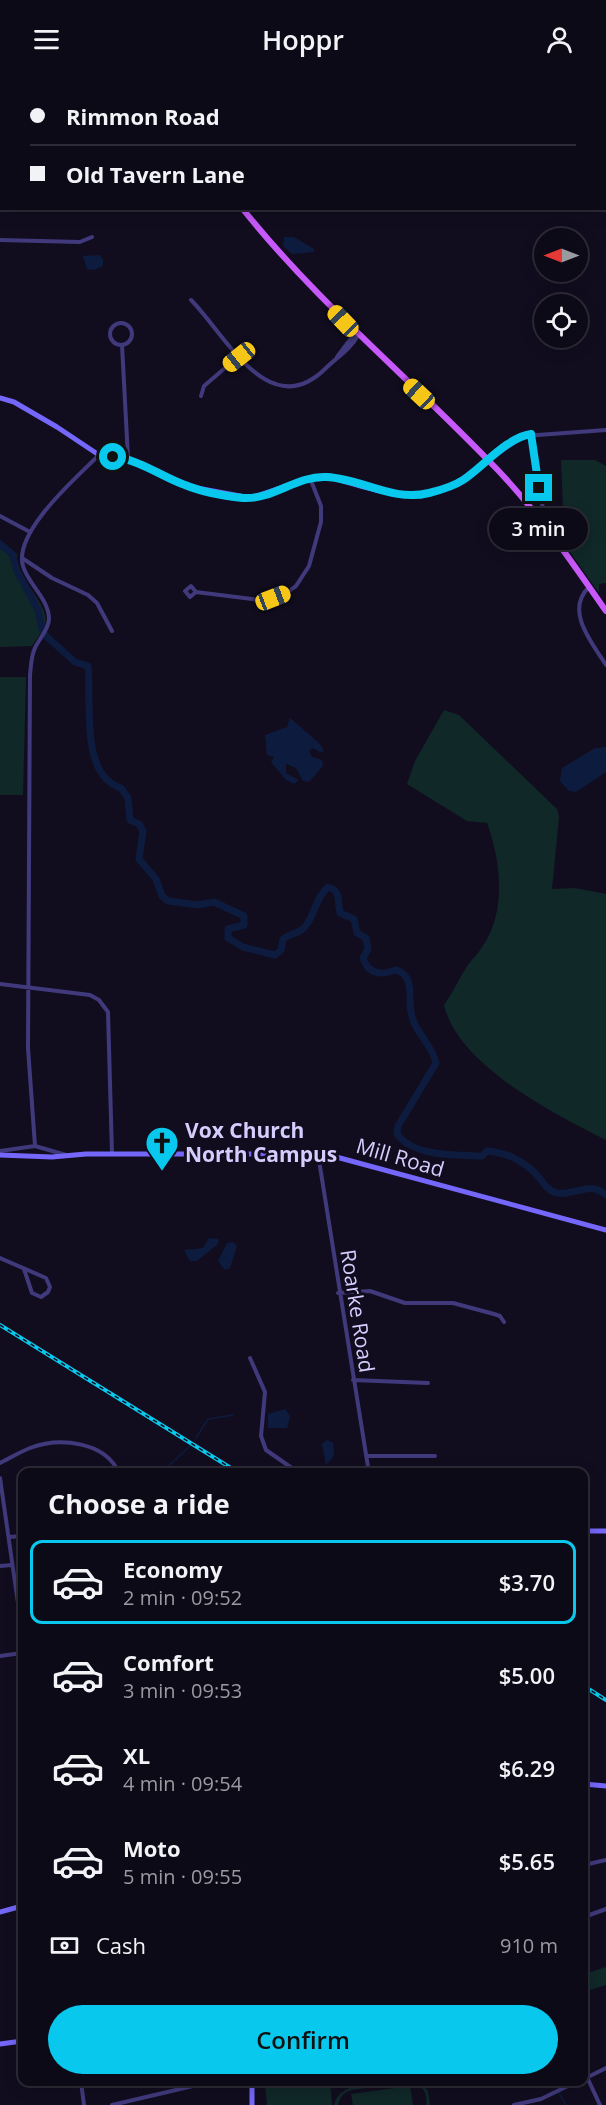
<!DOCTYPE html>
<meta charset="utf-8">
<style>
body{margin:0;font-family:"Open Sans",sans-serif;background:#1b1824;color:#f1f3f6;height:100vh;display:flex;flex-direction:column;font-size:22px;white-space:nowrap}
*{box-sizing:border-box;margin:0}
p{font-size:20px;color:#9a9aa1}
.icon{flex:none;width:33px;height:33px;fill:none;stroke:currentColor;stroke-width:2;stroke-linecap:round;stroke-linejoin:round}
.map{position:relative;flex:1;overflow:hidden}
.drawer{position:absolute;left:18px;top:1390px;width:570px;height:618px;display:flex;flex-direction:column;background:#0d0a17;border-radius:12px;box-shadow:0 3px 15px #0003,0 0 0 2px #2d2b36}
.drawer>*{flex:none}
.banner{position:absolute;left:0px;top:0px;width:606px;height:132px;box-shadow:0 3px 15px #0003,0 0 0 2px #2d2b36;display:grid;align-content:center;height:132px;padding:0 30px;background:#0d0a17}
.needle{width:39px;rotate:270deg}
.tools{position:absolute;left:534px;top:150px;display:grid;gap:12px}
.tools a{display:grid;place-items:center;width:54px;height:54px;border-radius:50%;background:#0d0a17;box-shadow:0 3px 15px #0003,0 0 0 2px #2d2b36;font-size:30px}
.end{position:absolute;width:27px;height:27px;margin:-14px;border:8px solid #08c8ed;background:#111;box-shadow:0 0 0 3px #111}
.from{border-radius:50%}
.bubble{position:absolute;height:42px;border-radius:21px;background:#0d0a17;box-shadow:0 3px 15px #0003,0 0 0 2px #2d2b36;font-size:20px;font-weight:600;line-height:42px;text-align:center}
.car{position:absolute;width:18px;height:36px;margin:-18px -9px;border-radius:8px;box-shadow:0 0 4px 2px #0007;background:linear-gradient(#f5c518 24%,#345 0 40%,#f5c518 0 76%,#345 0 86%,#f5c518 0)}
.banner b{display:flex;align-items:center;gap:21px;height:57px;font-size:22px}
.banner b+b{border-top:2px solid #2d2b36}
.banner i{width:15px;height:15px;background:#f1f3f6}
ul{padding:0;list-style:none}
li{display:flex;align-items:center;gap:18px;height:84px;margin:0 12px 9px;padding:0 18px;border:3px solid transparent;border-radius:12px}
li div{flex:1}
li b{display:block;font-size:22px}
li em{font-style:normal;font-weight:600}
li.selected{border-color:#08c8ed}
li>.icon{width:54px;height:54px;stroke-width:1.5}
h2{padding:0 30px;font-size:27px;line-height:72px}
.pay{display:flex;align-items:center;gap:15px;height:66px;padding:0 30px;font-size:22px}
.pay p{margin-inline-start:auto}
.button{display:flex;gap:12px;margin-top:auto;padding:12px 30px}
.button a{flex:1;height:69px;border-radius:36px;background:#08c8ed;color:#111;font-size:24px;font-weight:600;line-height:69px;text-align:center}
header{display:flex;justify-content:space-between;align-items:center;height:78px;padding:0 30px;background:#0d0a17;font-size:27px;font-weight:600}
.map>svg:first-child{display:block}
.green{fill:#102828}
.water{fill:#0d1c3e}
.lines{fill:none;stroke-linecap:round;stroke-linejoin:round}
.stream{stroke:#0d1c3e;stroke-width:1.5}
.river{stroke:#0d1c3e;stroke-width:7}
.street{stroke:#403a7c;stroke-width:4}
.secondary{stroke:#7467fa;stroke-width:5}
.primary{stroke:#c758f9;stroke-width:6}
.rail-casing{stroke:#08c8ed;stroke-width:4}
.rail{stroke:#110d1f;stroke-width:1.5;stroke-dasharray:4.5;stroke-linecap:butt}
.route{stroke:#08c8ed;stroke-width:8}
.labels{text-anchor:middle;stroke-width:6;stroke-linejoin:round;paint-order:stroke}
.poi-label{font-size:21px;font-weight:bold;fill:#d5cdfd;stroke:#110d1f;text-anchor:start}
.street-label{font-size:21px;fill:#d5cdfd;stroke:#110d1f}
</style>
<header><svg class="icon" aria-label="menu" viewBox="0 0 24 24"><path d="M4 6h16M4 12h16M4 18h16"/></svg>Hoppr<svg class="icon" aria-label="person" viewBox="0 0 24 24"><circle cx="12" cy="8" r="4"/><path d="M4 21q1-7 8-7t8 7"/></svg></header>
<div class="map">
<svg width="606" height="2027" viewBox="0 0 606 2027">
<rect width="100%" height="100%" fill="#110d1f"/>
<path class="green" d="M561 382H595L606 388V505L599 506V515L546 440 547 433 563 430Z
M0 467 17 476C15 501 51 526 45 547 42 554 36 562 32 568L0 569Z
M0 599H26L23 717H0Z
M444 632 459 637 557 731 559 739 552 811 575 810 606 816V1062C554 1036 458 987 444 927 453 915 459 900 468 887 472 881 478 876 482 869 507 834 501 783 487 745L467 743 407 706 415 683Z
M606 1889V1907L584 1914V1896Z
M265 2004H330L332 2027H267Z
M387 2004H420L428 2013 430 2027H426C431 1996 392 2007 374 2009 365 2011 353 2010 345 2015 341 2018 339 2022 338 2027H334C340 2004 368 2007 387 2004Z
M410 2008 413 2027H353L351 2016Z"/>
<path class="water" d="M284 159H294L314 171V174L292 176 283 168Z
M99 177 103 181V188L94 192 87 191 83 178Z
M290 640 320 666 324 673 320 674 313 670 309 673 312 679 322 682 323 688 309 704 303 703 296 690 286 686V695L299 702 294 706 286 702 271 684 274 679 267 677 265 657 287 649Z
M606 669V694L576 714 569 713 560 703 562 690 595 670Z
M209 1160 219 1161 218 1166 197 1183H190L184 1172 203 1170Z
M233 1164 237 1168 230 1190 225 1192 218 1183 227 1165Z
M285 1331 290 1338 287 1350H268V1336Z
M327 1362 333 1365 334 1378 326 1387 322 1366Z"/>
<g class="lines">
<path class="stream" d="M196 1360 208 1341 233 1337
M161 1395 191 1367
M545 2004 553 2010
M559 2015 566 2027"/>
<path class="river" d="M0 466 12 476 17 493 38 532 42 551 47 559 75 584 88 588C92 622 79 697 121 710L128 720 130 742 139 746 143 753 139 781 156 801 162 818 168 823 198 827 214 824 244 838V847L228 851V860L243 869 275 877 281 872 283 861C290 856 299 855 304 850 315 838 315 820 328 809 342 813 337 824 340 835L354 841 357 855 366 860 368 871 363 880C368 897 382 897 396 892 415 898 408 918 411 934 414 954 432 966 436 985L398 1048 397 1056C414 1079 456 1077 482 1078L487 1073C506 1075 518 1080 533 1093 541 1100 546 1113 557 1115 575 1118 590 1102 606 1117"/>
<path class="street" d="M0 162 80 164 92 159
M191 222C226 257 269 347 326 290 336 280 351 271 358 257
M110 256a11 11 0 1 1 22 0a11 11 0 1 1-22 0Z
M122 267 128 380
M337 279 352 259 358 257
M201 318 204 308 239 278
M531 356 543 431 541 441
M489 382 524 358 606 352
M0 438 30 454
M22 480 52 500 88 517 97 525 112 553
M589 509C564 533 593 566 606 587
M196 514 190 519 185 513 191 508 196 514 260 522 285 516 296 508 309 488 321 444V428L310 400
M0 906 90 917 99 922 108 934 112 1076
M35 1068 66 1077
M0 1073 35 1068 28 970 30 597C31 588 31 578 35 570 39 561 49 551 49 541 49 521 28 506 23 488 13 454 77 399 99 377
M318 1076 369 1395
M0 1180 46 1200 50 1209 48 1214 41 1219 32 1215 24 1191
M338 1215 370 1213 405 1225H453L494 1236 500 1238 504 1244
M250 1280 265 1314 261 1358 266 1372 299 1395
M353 1302 428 1305
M366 1378H435
M0 1385C10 1380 20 1374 30 1370 59 1359 105 1363 119 1395
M0 1400 22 1553
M9 1459 22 1458
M0 1488 12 1487
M0 1578 22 1575
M584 1787 606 1782
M584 1839 606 1831
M587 1999 600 2027
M584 2001 606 1990
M81 2004 84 2027
M112 2027 210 2004
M514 2027 541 2021 576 2004"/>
<path class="secondary" d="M0 320 14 324 57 349 99 377 128 380 186 408 251 420 310 400 329 399C395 418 431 432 489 382
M0 1077 52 1079 86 1076H318L340 1080 606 1152
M584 1453H606
M584 1706 606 1708
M0 1834 22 1828
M0 1966 22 1963
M252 2004V2027"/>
<path class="primary" d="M130 0 132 2
M242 130C316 223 406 297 488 382 534 428 569 480 606 533"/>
<g class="rail-casing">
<path id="rail" d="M0 1247 239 1395
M584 1608 606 1622"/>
</g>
<use href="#rail" class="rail"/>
</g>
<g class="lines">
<path class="route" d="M113 379C141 382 160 398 185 407 202 414 225 418 243 420 273 422 297 397 327 399 363 401 392 424 429 415 441 412 454 408 463 402 484 388 506 360 531 356L539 410"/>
</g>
<defs>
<g id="church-pin" transform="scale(1.725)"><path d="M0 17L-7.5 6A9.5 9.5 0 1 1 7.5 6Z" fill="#08c8ed" stroke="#110d1f"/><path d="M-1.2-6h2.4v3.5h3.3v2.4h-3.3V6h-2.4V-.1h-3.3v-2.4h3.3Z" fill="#111"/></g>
</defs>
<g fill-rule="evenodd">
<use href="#church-pin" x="162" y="1065"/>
</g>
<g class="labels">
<g class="poi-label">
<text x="185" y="1060">Vox Church<tspan x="185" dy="24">North Campus</tspan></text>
</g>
<g class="street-label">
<text transform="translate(400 1080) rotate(16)" y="7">Mill Road</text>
<text transform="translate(357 1233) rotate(81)" y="7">Roarke Road</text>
</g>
</g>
</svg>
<div class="tools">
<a><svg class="needle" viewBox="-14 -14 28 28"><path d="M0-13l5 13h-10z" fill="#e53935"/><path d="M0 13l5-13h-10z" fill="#9a9aa1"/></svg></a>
<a><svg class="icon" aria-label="locate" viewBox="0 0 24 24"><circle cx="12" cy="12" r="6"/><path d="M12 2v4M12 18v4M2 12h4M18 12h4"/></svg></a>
</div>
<i class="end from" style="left:113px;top:379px"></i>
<i class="end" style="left:539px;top:410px"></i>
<div class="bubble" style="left:489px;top:430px;width:99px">3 min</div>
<i class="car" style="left:343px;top:243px;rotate:316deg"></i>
<i class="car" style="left:239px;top:279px;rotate:231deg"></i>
<i class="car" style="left:419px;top:316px;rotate:313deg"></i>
<i class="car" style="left:273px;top:520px;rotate:69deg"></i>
<div class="banner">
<b><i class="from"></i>Rimmon Road</b>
<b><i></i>Old Tavern Lane</b>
</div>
<section class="drawer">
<h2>Choose a ride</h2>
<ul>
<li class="selected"><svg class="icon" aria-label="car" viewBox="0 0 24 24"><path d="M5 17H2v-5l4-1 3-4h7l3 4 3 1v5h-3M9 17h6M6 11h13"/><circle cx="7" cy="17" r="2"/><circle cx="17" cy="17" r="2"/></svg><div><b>Economy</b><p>2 min · 09:52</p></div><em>$3.70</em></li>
<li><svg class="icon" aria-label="car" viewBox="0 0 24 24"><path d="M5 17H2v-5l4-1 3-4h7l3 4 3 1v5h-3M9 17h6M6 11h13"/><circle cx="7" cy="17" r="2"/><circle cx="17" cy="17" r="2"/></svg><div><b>Comfort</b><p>3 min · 09:53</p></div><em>$5.00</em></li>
<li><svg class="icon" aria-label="car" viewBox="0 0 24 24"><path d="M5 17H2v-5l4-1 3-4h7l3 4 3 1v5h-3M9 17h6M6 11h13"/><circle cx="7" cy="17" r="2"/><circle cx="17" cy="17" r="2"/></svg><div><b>XL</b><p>4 min · 09:54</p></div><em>$6.29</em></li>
<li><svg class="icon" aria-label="car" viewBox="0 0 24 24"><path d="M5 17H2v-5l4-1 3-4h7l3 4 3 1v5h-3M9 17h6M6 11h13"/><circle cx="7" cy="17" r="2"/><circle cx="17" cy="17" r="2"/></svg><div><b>Moto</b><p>5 min · 09:55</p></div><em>$5.65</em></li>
</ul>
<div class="pay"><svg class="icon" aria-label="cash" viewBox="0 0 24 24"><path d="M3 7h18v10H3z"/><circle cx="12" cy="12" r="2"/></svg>Cash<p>910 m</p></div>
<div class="button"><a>Confirm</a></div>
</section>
</div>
